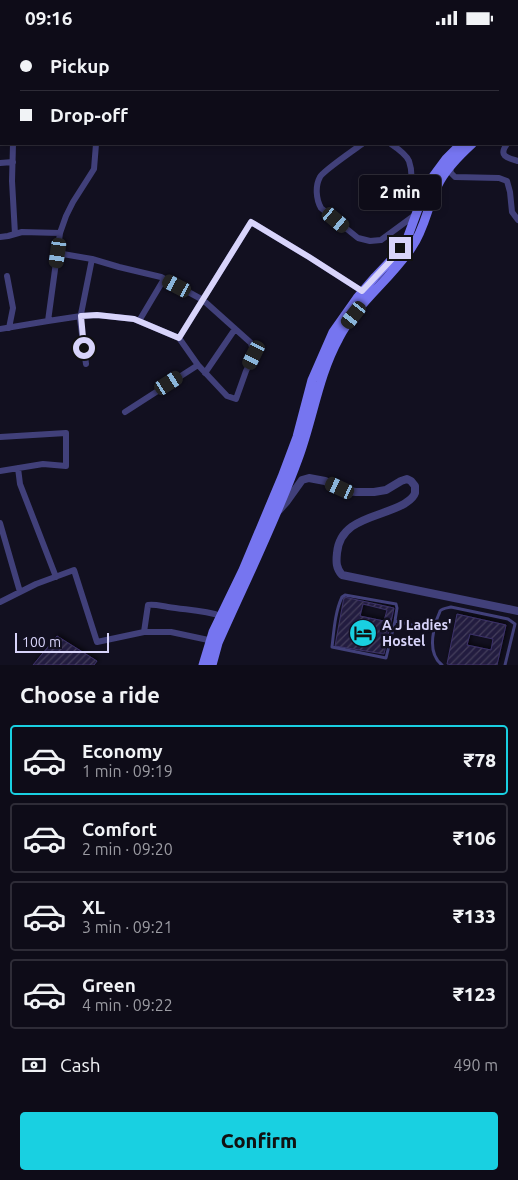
<!DOCTYPE html>
<meta charset="utf-8">
<style>
body{margin:0;font-family:Ubuntu,sans-serif;background:#171521;color:#f1f3f6;height:100vh;display:flex;flex-direction:column;font-size:19px;white-space:nowrap}
*{box-sizing:border-box;margin:0}
p{font-size:16px;color:#9b9ba2}
.icon{flex:none;width:28px;height:28px;fill:none;stroke:currentColor;stroke-width:2;stroke-linecap:round;stroke-linejoin:round}
.map{position:relative;height:630px;overflow:hidden}
.details{display:flex;flex-direction:column;background:#0e0c18;flex:1}
.details>*{flex:none}
.banner{position:absolute;left:0px;top:0px;width:519px;height:110px;box-shadow:0 2px 8px #0003,0 0 0 1px #2e2c37;display:grid;align-content:center;height:110px;padding:0 20px;background:#0e0c18}
.scale{position:absolute;left:15px;bottom:12px;width:94px;box-sizing:border-box;padding-left:5px;border:2px solid #d8d4fa;border-top:0;font-size:14px;line-height:18px;white-space:nowrap;color:#d8d4fa;-webkit-text-stroke:4px #121020;paint-order:stroke}
.end{position:absolute;width:22px;height:22px;margin:-11px;border:6px solid #d8d4fa;background:#111;box-shadow:0 0 0 2px #111}
.from{border-radius:50%}
.bubble{position:absolute;height:35px;border-radius:5px;background:#0e0c18;box-shadow:0 2px 8px #0003,0 0 0 1px #2e2c37;font-size:16px;font-weight:800;line-height:35px;text-align:center}
.car{position:absolute;width:15px;height:30px;margin:-15px -8px;border-radius:6px;box-shadow:0 0 4px 1px #0007;background:linear-gradient(#222 24%,#8ab4d8 0 40%,#222 0 76%,#8ab4d8 0 86%,#222 0)}
.banner b{display:flex;align-items:center;gap:18px;height:48px;font-size:19px}
.banner b+b{border-top:1px solid #2e2c37}
.banner i{width:12px;height:12px;background:#f1f3f6}
ul{padding:0;list-style:none}
li{display:flex;align-items:center;gap:15px;height:70px;margin:0 10px 8px;padding:0 10px;border:2px solid #2e2c37;border-radius:5px}
li div{flex:1}
li b{display:block;font-size:19px}
li em{font-style:normal;font-weight:800}
li.current{border-color:#19d0e1}
li>.icon{width:45px;height:45px;stroke-width:1.5}
h2{padding:0 20px;font-size:22px;line-height:60px}
.pay{display:flex;align-items:center;gap:12px;height:55px;padding:0 20px;font-size:19px}
.pay p{margin-inline-start:auto}
.primary-button{display:flex;gap:10px;margin-top:auto;padding:10px 20px}
.primary-button a{flex:1;height:58px;border-radius:5px;background:#19d0e1;color:#111;font-size:20px;font-weight:800;line-height:58px;text-align:center}
.status{display:flex;justify-content:space-between;align-items:center;height:35px;padding:0 25px;background:#0e0c18;direction:ltr}
.status svg{height:14px;fill:currentColor}
.map>svg:first-child{display:block}
.building{fill:url(#building-hatch);stroke:#3c3269;fill-rule:evenodd;filter:url(#shadow)}
.lines{fill:none;stroke-linecap:round;stroke-linejoin:round}
.service{stroke:#41407a;stroke-width:3}
.minor{stroke:#41407a;stroke-width:6}
.tertiary{stroke:#41407a;stroke-width:8}
.secondary{stroke:#7675f0;stroke-width:9}
.route{stroke:#d8d4fa;stroke-width:6}
.labels{text-anchor:middle;stroke-width:5;stroke-linejoin:round;paint-order:stroke}
.poi-label{font-size:14px;font-weight:bold;fill:#d8d4fa;stroke:#121020;text-anchor:start}
</style>
<div class="status"><b>09:16</b><svg viewBox="0 0 49 12"><path d="M0 12V9h3v3zM5 12V6h3v6zM10 12V3h3v9zM15 12V0h3v12zM26 1h20v11H26zM47 4h2v5h-2z"/></svg></div>
<div class="map">
<svg width="518" height="630" viewBox="0 0 518 630">
<defs>
<pattern id="building-hatch" width="6" height="6" patternUnits="userSpaceOnUse" patternTransform="scale(1.25)"><rect width="6" height="6" fill="#241e3f"/><path d="M-1 1l2-2M0 6l6-6M5 7l2-2" fill="none" stroke="#433e5c"/></pattern>
<filter id="shadow"><feDropShadow dx="2" dy="-2" stdDeviation="2.5" flood-color="#0009"/></filter>
</defs>
<rect width="100%" height="100%" fill="#121020"/>
<path class="building" d="M344 562 394 573 384 619 335 611ZM363 569 387 575 384 586 360 581Z
M457 579 506 590 497 630H453L447 629ZM470 599 493 604 491 615 467 610Z
M57 601 97 626 94 630H33Z"/>
<g class="lines">
<path class="service" d="M395 586 386 623 332 612C334 595 335 577 342 562L345 560 396 569 397 573 395 586 433 595
M442 630C428 619 432 599 437 584 437 583 440 577 440 576 443 573 447 573 451 572L508 584 515 589 505 630"/>
<path class="minor" d="M13 0 15 1
M480 0 484 1
M400 1V0
M432 1V0
M470 1V0
M506 1V0
M0 54H1
M13 109 12 146 15 199
M362 109C354 115 323 136 320 142 315 151 316 164 321 173L358 203 370 206 381 205 415 180
M391 109C397 113 406 119 409 126 411 132 412 140 411 147 411 147 409 154 409 154 409 161 417 162 422 163
M507 109C498 121 507 123 518 126
M0 128 13 127
M450 132 451 138 455 142 499 143 507 146 510 157 512 177 518 185
M0 202 8 201 22 197 60 198
M57 218 92 224
M7 241 13 273 9 293
M48 286 60 198 66 181 73 167 94 134 96 109
M139 286 164 244
M0 294 48 286 81 281 97 280 134 284 179 303
M86 329 80 284 92 224 119 232 161 242 203 265 251 308 254 320 246 336 236 364 227 361 198 330
M205 338 235 294
M125 377 198 330 179 303 251 187 309 222 365 258
M0 402 66 398V431L43 429 0 436
M18 433 20 449 56 542
M0 488 20 557
M0 567 36 549 74 535 97 607 144 597H171L213 606
M144 597 148 570C155 569 161 571 168 572 186 575 204 575 221 581"/>
<path class="tertiary" d="M113 1V0
M279 475 287 466 302 445 309 443 325 446 348 456 356 457H374L386 455 401 446 407 444 411 446 415 451C415 453 415 456 415 458 413 464 408 466 404 469 379 483 340 483 337 518 336 527 336 533 342 540L518 576"/>
<path class="secondary" d="M203 630 213 597 243 535 282 442 297 402 312 345 333 297 357 263 375 242 393 223 407 204 422 163 432 143 446 124 461 109
M212 630 218 608C245 547 275 487 298 424 313 384 318 341 339 303 357 268 391 244 412 212 426 192 428 167 440 146 448 132 460 120 472 109"/>
</g>
<g class="lines">
<path class="route" d="M84 313 81 281 97 280 134 284 179 303 251 187 309 222 362 256 393 223 400 213"/>
</g>
<defs>
<g id="hotel-disc" transform="scale(1.4375)"><circle r="9.5" fill="#19d0e1" stroke="#121020"/><path d="M-6-4.5h1.5V1H6V5H4.5V3h-9V5H-6ZM-4 0a1.8 1.8 0 1 1 3.6 0ZM.5 0V-2.5h3Q6-2.5 6 0Z" fill="#111"/></g>
</defs>
<g fill-rule="evenodd">
<use href="#hotel-disc" x="363" y="598"/>
</g>
<g class="labels">
<g class="poi-label">
<text x="382" y="595">A J Ladies'<tspan x="382" dy="16">Hostel</tspan></text>
</g>
</g>
</svg>
<div class="scale">100 m</div>
<i class="end from" style="left:84px;top:313px"></i>
<i class="end" style="left:400px;top:213px"></i>
<div class="bubble" style="left:359px;top:140px;width:82px">2 min</div>
<i class="car" style="left:336px;top:185px;rotate:130deg"></i>
<i class="car" style="left:58px;top:218px;rotate:188deg"></i>
<i class="car" style="left:177px;top:251px;rotate:298deg"></i>
<i class="car" style="left:354px;top:280px;rotate:218deg"></i>
<i class="car" style="left:254px;top:320px;rotate:206deg"></i>
<i class="car" style="left:169px;top:348px;rotate:57deg"></i>
<i class="car" style="left:340px;top:453px;rotate:295deg"></i>
<div class="banner">
<b><i class="from"></i>Pickup</b>
<b><i></i>Drop-off</b>
</div>
</div>
<section class="details">
<h2>Choose a ride</h2>
<ul>
<li class="current"><svg class="icon" aria-label="car" viewBox="0 0 24 24"><path d="M5 17H2v-5l4-1 3-4h7l3 4 3 1v5h-3M9 17h6M6 11h13"/><circle cx="7" cy="17" r="2"/><circle cx="17" cy="17" r="2"/></svg><div><b>Economy</b><p>1 min · 09:19</p></div><em>₹78</em></li>
<li><svg class="icon" aria-label="car" viewBox="0 0 24 24"><path d="M5 17H2v-5l4-1 3-4h7l3 4 3 1v5h-3M9 17h6M6 11h13"/><circle cx="7" cy="17" r="2"/><circle cx="17" cy="17" r="2"/></svg><div><b>Comfort</b><p>2 min · 09:20</p></div><em>₹106</em></li>
<li><svg class="icon" aria-label="car" viewBox="0 0 24 24"><path d="M5 17H2v-5l4-1 3-4h7l3 4 3 1v5h-3M9 17h6M6 11h13"/><circle cx="7" cy="17" r="2"/><circle cx="17" cy="17" r="2"/></svg><div><b>XL</b><p>3 min · 09:21</p></div><em>₹133</em></li>
<li><svg class="icon" aria-label="car" viewBox="0 0 24 24"><path d="M5 17H2v-5l4-1 3-4h7l3 4 3 1v5h-3M9 17h6M6 11h13"/><circle cx="7" cy="17" r="2"/><circle cx="17" cy="17" r="2"/></svg><div><b>Green</b><p>4 min · 09:22</p></div><em>₹123</em></li>
</ul>
<div class="pay"><svg class="icon" aria-label="cash" viewBox="0 0 24 24"><path d="M3 7h18v10H3z"/><circle cx="12" cy="12" r="2"/></svg>Cash<p>490 m</p></div>
<div class="primary-button"><a>Confirm</a></div>
</section>
